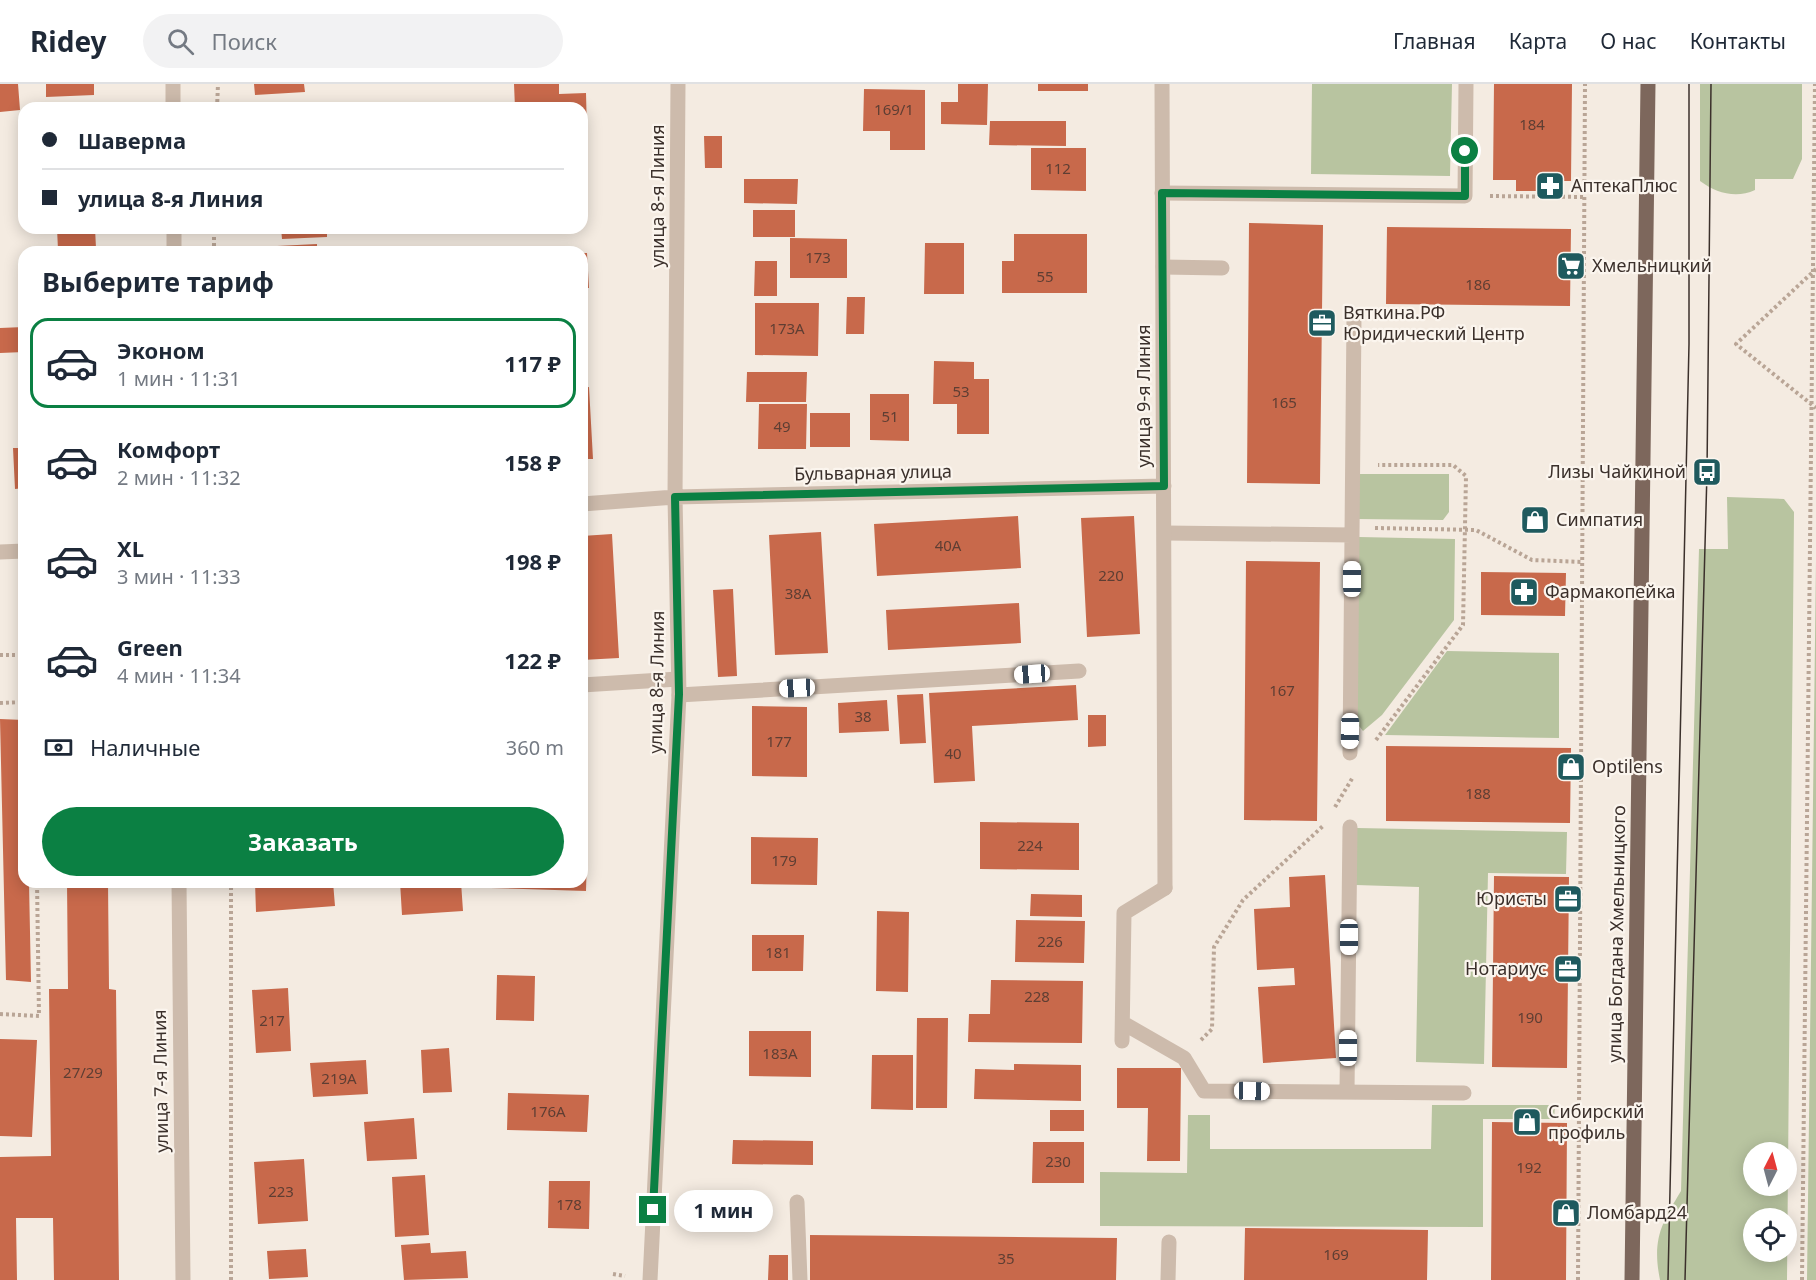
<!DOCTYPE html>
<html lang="ru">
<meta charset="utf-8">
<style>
body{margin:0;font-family:"Noto Sans",sans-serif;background:#f2f2f3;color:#1f2937;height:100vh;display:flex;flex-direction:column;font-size:22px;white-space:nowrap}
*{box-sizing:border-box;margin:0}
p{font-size:20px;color:#747a83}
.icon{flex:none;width:33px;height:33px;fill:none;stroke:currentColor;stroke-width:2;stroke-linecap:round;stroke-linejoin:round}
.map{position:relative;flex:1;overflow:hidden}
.side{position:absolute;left:18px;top:162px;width:570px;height:642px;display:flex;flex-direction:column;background:#fff;border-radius:18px;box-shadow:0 3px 15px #0003}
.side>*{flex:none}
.banner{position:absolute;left:18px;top:18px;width:570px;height:132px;border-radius:18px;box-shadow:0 3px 15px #0003;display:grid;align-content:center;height:132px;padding:0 24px;background:#fff}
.needle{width:39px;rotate:6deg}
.buttons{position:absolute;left:1743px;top:1058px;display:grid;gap:12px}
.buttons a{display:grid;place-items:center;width:54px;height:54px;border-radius:50%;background:#fff;box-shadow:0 3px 15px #0003;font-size:30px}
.end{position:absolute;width:27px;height:27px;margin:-14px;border:8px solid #0b8043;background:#fff;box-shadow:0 0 0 3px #fff}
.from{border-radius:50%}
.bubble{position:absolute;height:42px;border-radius:21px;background:#fff;box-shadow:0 3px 15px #0003;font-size:20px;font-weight:700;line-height:42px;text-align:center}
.car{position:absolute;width:18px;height:36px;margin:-18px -9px;border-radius:8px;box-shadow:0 0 4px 2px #0007;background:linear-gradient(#fff 24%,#345 0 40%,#fff 0 76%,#345 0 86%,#fff 0)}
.banner b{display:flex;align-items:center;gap:21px;height:57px;font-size:22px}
.banner b+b{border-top:2px solid #e0e1e3}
.banner i{width:15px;height:15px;background:#1f2937}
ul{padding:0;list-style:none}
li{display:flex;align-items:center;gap:18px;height:90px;margin:0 12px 9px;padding:0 12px;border:3px solid transparent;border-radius:18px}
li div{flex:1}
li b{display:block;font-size:22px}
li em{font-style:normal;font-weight:700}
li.current{border-color:#0b8043}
li>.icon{width:54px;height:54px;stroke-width:1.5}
h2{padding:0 24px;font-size:27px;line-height:72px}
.pay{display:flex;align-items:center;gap:15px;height:66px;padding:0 24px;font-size:22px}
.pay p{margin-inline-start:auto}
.button{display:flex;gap:12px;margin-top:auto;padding:12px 24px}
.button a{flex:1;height:69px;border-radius:36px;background:#0b8043;color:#fff;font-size:24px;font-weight:700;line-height:69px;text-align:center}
header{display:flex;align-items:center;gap:36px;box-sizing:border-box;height:84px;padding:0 30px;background:#fff;border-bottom:2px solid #e0e1e3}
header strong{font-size:28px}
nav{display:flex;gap:33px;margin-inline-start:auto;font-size:21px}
.search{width:420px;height:54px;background:#f2f2f3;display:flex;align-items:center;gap:15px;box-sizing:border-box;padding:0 21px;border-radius:33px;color:#747a83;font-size:22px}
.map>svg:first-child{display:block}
.green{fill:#b8c4a0;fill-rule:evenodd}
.building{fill:#c8694b}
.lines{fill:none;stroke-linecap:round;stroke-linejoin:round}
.path{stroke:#b9a596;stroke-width:4;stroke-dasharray:3 3;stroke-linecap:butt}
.service{stroke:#cdbbac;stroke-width:15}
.minor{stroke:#cdbbac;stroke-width:15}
.primary{stroke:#7d675c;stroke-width:15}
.tram{stroke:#3b302b;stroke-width:1.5}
.route{stroke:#0b8043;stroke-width:8}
.labels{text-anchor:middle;stroke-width:4.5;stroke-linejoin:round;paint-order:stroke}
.number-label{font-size:15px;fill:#5e3e33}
.poi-label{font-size:18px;fill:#3b302b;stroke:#fbf5ee;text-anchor:start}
.street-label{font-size:18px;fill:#3b302b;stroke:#fbf5ee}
</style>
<header>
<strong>Ridey</strong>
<div class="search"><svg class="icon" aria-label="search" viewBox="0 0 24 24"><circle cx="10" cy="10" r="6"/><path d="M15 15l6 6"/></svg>Поиск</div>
<nav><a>Главная</a><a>Карта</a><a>О нас</a><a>Контакты</a></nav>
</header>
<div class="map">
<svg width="1816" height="1196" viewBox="0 0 1816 1196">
<rect width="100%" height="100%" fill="#f4ebe1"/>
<path class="green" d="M1312 0H1452L1450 92 1311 90Z
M1700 0H1802V75L1793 95H1755V106C1736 115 1716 109 1700 97Z
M1357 390H1449V428L1443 436 1357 435Z
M1727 413 1784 415 1794 428 1787 1196H1660C1652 1156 1661 1140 1681 1107L1699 465H1728ZM1754 1068H1786V1101H1754ZM1754 1134H1786V1167H1754Z
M1359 453 1455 455 1454 536 1382 631 1363 647 1355 637Z
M1816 477V1196H1807Z
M1447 567 1559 569V654L1385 651Z
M1357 744 1567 748 1566 790 1488 789 1484 980 1416 978 1419 803 1356 801Z
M1432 1021H1555L1554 1035H1483V1143L1100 1142V1088L1187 1089 1188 1031H1210V1065H1431Z"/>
<path class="building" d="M0 0H18L20 26 0 28Z
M46 0H94V11L46 13Z
M254 0H304L305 8 255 11Z
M514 0H559V10L586 9 587 48H582V24H515Z
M958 0H988L987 41 941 40V18H958Z
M1038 0H1088V7H1038Z
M1494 0H1572L1571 97H1550V107H1516V96H1493Z
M864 5 925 6V66H890V47H863Z
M290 20V24H251V22Z
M990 37H1066V62L989 61Z
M704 52H722V84H705Z
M1031 64H1086V107L1031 106Z
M582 81 586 119H582Z
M744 95H798L797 120 744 119Z
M753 126H795V153H753Z
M1249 139 1323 141 1320 400 1247 399Z
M1387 143 1571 145 1570 222 1386 220Z
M57 144H95L96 164 58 166Z
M281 144H327V153L282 155Z
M1014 150H1087V209H1002V177H1014Z
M790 154 847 155V194H790Z
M925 159H964V210H924Z
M317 160V168H257V163Z
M582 169H587L589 204H582Z
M755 177H777V212H754Z
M847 213H865L864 250H846Z
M755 219H819L818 272 755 271Z
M24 243V268L0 269V244Z
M934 277 974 278V295H989V350H957V320H933Z
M747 288H807L806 318H746Z
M19 289H24V336H22Z
M589 303 593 375H582V304Z
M870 310H909V357L870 356Z
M759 320H807L806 365H758Z
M810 329H850V363H810Z
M13 364H24V404L15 405Z
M1018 432 1021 484 877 492 874 440Z
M1134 432 1140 550 1087 553 1081 434Z
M821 448 828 569 775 571 769 451Z
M612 450 619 574 582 576V452Z
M1246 477 1320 478 1317 737 1244 736Z
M1481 488 1566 489 1565 532 1481 531Z
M733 505 737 592 718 593 713 506Z
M1019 519 1021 559 888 566 886 526Z
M1076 601 1078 636 972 642 975 697 934 699 929 609Z
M923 610 926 659 900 660 897 611Z
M887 616 889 647 839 649 838 619Z
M752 622 807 623V693L752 692Z
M1088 631H1106V662L1088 663Z
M0 635 24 636V798H29L31 898 6 896Z
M582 640H585L587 694H582Z
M1386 662 1571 664 1570 739 1386 737Z
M980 738 1079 739V786L980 785Z
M751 753 818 754 817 801 751 800Z
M582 771H587L586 807 491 804V798H582Z
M1325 791 1336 974 1263 979 1258 903 1295 901 1294 884 1257 886 1254 825 1290 823 1289 793Z
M1494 792 1569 793 1567 984 1492 983Z
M67 798H108L109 905 116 906 119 1196H54L53 1134H16L17 1196H0V1073L51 1072 49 905H68Z
M255 798H333L335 822 256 828Z
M400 798H461L463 827 402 831Z
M1031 810 1082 811V833L1030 832Z
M877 827 909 828 908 908 876 907Z
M1016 836 1085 837 1084 879 1015 878Z
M752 851H804L803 887H752Z
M497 891 535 892 534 937 496 936Z
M991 896 1083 897 1082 959 968 958 969 930H990Z
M288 904 291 967 256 969 252 906Z
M917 934H948L947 1024H916Z
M749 947H811V993L749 992Z
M0 955 37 956 32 1053 0 1052Z
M449 964 452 1008 423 1009 421 966Z
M872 971H913V1026L871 1025Z
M366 976 368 1010 313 1013 310 979Z
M1014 980 1081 981V1017L974 1015 975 985 1014 986Z
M1117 984H1181L1180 1077H1147L1148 1024H1117Z
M508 1009 589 1011 587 1048 507 1046Z
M1050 1026H1084V1047H1050Z
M414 1034 417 1075 367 1077 364 1038Z
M1492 1038 1567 1039 1566 1196H1491Z
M733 1056 813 1057V1081L732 1080Z
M1033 1058H1084V1099H1032Z
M304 1075 308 1137 258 1140 254 1078Z
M425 1091 429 1151 395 1153 392 1093Z
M549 1097H590L589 1145 548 1144Z
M1245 1144 1428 1146 1427 1196H1244Z
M810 1151 1117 1154 1116 1196H810Z
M430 1159 431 1169 466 1167 468 1194 404 1196 401 1161Z
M306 1165 308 1193 269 1195 267 1167Z
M769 1171H788V1196H768Z"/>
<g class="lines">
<path class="path" d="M217 24 218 0
M1490 112 1584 113
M214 168V144
M1816 185 1736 260 1816 324
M1375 444 1476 446 1532 476 1583 478
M0 571H24
M0 619 24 618
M1376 656 1463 541 1466 392 1453 381H1378
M1335 723 1353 693
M0 930 39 932 37 798
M1201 956 1212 945 1214 863 1243 816 1323 742
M613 1190 625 1192
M231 1196V798
M1578 1196 1585 0
M1802 1196 1815 0"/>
<path class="service" d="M1162 109 1465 112 1466 0
M1163 183 1222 184
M1165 449 1352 451
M582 601 678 595
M679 611 1079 587
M1350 669 1354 233
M1123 939 1184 974 1204 1007 1464 1009
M1122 957 1124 829 1165 804
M1347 1008 1350 743
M797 1118 800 1196"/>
<path class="minor" d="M173 0V24
M1162 0 1165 804
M174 144V168
M582 420 675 413 1164 402
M0 468 24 467
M179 798 183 1196
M650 1196 679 611 675 413 678 0
M1168 1196 1169 1158"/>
<path class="primary" d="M1632 1196 1648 0"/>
<path class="tram" d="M1668 1196 1689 260V0
M1685 1196 1707 388 1711 0"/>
</g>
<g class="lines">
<path class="route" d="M653 1126 679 610 675 413 1164 402 1162 109 1465 112V67"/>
</g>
<defs>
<g id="pharmacy-square" transform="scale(1.5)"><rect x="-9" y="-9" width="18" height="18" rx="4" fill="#1f5a5e" stroke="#fbf5ee"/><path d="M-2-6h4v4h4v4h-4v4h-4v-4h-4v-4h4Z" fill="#fff"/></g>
<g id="supermarket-square" transform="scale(1.5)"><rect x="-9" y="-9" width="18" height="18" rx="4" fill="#1f5a5e" stroke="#fbf5ee"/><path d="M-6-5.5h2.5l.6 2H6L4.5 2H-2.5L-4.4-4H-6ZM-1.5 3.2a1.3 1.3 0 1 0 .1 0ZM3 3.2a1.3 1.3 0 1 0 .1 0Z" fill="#fff"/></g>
<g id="office-square" transform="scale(1.5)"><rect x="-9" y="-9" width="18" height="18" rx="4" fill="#1f5a5e" stroke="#fbf5ee"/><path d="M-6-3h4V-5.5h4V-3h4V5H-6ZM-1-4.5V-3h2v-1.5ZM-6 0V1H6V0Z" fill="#fff"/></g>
<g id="bus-square" transform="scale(1.5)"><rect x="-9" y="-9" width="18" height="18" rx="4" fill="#1f5a5e" stroke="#fbf5ee"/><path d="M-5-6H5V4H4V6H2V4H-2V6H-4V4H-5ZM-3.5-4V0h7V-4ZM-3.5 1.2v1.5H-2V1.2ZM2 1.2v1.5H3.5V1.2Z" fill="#fff"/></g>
<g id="shop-square" transform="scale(1.5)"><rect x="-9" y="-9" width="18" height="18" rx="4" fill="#1f5a5e" stroke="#fbf5ee"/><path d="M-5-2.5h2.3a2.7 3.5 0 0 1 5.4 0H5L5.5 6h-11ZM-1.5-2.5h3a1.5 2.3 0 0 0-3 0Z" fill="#fff"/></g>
</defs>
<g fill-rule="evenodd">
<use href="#pharmacy-square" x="1550" y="102"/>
<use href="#supermarket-square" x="1571" y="182"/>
<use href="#office-square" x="1322" y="239"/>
<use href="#bus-square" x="1707" y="388"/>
<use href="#shop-square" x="1535" y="436"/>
<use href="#pharmacy-square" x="1524" y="508"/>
<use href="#shop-square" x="1571" y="683"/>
<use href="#office-square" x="1568" y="815"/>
<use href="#office-square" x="1568" y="885"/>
<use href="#shop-square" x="1527" y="1038"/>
<use href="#shop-square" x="1566" y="1129"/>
</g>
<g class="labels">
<g class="number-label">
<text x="894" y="31">169/1</text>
<text x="1532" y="46">184</text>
<text x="1058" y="90">112</text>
<text x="818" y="179">173</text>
<text x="1045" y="198">55</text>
<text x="1478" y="206">186</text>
<text x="787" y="250">173А</text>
<text x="961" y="313">53</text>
<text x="1284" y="324">165</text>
<text x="890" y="338">51</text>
<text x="782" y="348">49</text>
<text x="948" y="467">40А</text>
<text x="1111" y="497">220</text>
<text x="798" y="515">38А</text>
<text x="1282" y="612">167</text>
<text x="863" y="638">38</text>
<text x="779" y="663">177</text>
<text x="953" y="675">40</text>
<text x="1478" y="715">188</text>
<text x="1030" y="767">224</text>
<text x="784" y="782">179</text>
<text x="1050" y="863">226</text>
<text x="778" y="874">181</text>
<text x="1037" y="918">228</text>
<text x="1530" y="939">190</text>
<text x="272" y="942">217</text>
<text x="780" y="975">183А</text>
<text x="83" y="994">27/29</text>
<text x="339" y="1000">219А</text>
<text x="548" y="1033">176А</text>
<text x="1058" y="1083">230</text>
<text x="1529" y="1089">192</text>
<text x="281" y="1113">223</text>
<text x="569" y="1126">178</text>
<text x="1336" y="1176">169</text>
<text x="1006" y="1180">35</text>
</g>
<g class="poi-label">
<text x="1571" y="108">АптекаПлюс</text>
<text x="1592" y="188">Хмельницкий</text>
<text x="1343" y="235">Вяткина.РФ<tspan x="1343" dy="21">Юридический Центр</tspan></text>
<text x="1686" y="394" text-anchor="end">Лизы Чайкиной</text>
<text x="1556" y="442">Симпатия</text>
<text x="1545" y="514">Фармакопейка</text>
<text x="1592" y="689">Optilens</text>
<text x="1547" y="821" text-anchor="end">Юристы</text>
<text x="1547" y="891" text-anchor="end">Нотариус</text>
<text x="1548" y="1034">Сибирский<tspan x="1548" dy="21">профиль</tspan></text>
<text x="1587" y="1135">Ломбард24</text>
</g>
<g class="street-label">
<text transform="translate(658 112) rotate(-90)" y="6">улица 8-я Линия</text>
<text transform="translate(1144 312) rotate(-90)" y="6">улица 9-я Линия</text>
<text transform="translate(873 389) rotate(-1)" y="6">Бульварная улица</text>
<text transform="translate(657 598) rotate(-89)" y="6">улица 8-я Линия</text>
<text transform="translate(1617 850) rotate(-89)" y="6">улица Богдана Хмельницкого</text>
<text transform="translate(161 997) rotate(-91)" y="6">улица 7-я Линия</text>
</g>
</g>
</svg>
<div class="buttons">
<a><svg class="needle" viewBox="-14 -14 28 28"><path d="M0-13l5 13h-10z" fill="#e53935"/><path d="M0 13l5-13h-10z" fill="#747a83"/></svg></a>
<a><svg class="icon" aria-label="locate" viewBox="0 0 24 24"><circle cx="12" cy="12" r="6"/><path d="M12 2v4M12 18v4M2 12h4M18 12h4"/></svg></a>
</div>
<i class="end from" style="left:1465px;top:67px"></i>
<i class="end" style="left:653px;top:1126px"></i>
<div class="bubble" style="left:674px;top:1106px;width:99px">1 мин</div>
<i class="car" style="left:1352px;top:495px;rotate:0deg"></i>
<i class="car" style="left:1032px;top:590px;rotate:266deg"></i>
<i class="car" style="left:797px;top:604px;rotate:267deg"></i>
<i class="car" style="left:1350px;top:647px;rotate:181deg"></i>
<i class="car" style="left:1349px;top:853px;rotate:180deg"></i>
<i class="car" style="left:1348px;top:964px;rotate:0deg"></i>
<i class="car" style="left:1252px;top:1007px;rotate:91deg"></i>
<div class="banner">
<b><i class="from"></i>Шаверма</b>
<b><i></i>улица 8-я Линия</b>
</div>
<section class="side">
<h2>Выберите тариф</h2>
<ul>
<li class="current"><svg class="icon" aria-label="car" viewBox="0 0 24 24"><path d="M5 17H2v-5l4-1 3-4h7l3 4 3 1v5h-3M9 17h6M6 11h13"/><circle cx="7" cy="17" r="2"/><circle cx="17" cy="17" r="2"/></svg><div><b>Эконом</b><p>1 мин · 11:31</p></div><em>117 ₽</em></li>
<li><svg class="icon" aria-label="car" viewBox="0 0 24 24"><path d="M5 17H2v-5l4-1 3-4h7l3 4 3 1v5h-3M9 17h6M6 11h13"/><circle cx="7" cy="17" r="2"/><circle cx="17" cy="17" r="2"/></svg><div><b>Комфорт</b><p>2 мин · 11:32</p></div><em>158 ₽</em></li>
<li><svg class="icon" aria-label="car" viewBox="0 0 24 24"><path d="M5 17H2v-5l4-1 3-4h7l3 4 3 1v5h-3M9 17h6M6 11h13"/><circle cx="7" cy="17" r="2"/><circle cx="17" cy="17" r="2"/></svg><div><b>XL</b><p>3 мин · 11:33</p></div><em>198 ₽</em></li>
<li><svg class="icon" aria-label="car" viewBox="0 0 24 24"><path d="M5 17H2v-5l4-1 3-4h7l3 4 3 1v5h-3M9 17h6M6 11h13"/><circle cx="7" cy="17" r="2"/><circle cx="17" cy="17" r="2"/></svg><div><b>Green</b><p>4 мин · 11:34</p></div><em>122 ₽</em></li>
</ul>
<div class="pay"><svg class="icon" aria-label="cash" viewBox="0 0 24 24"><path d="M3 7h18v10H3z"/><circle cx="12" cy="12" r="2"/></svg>Наличные<p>360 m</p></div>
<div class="button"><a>Заказать</a></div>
</section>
</div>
